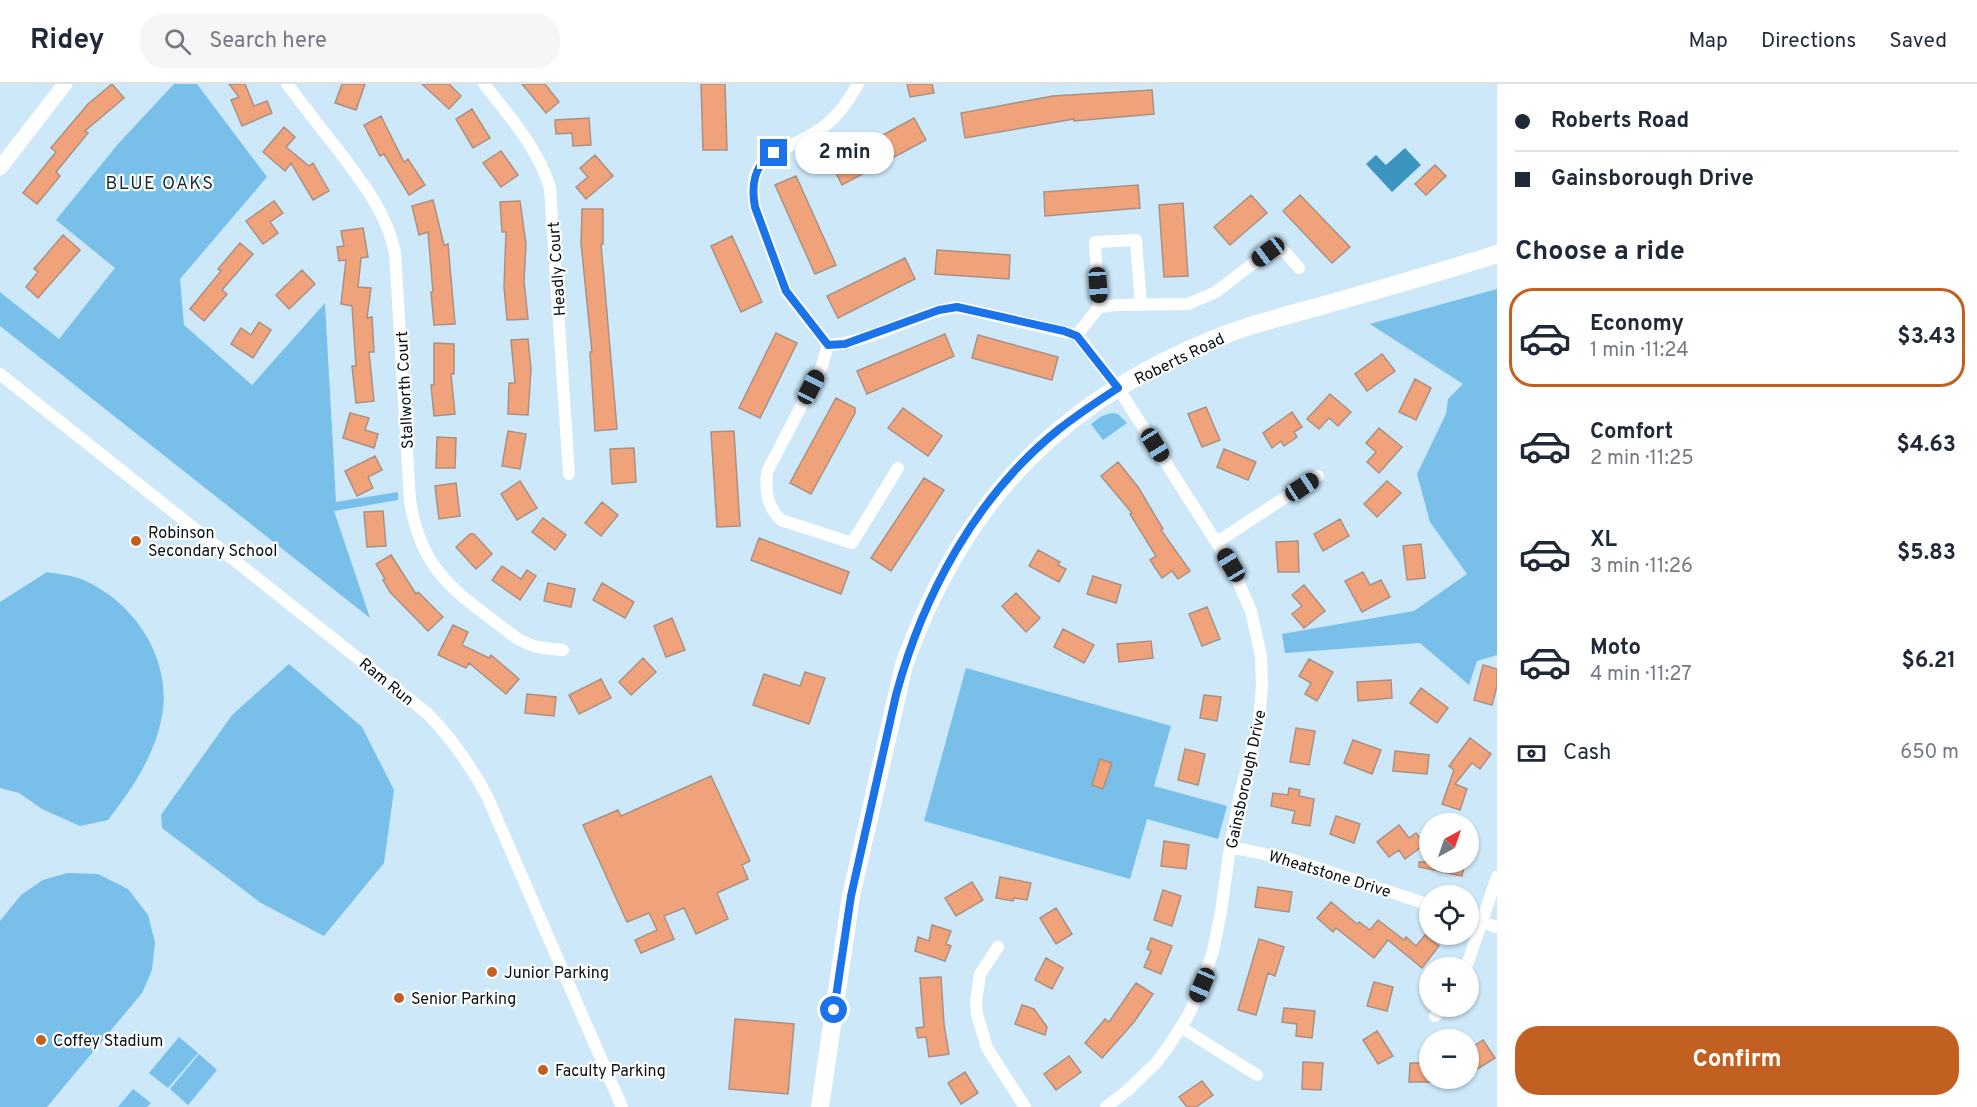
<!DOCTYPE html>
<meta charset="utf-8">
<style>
body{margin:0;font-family:Overpass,sans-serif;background:#f6f6f7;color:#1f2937;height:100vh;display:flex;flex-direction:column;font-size:22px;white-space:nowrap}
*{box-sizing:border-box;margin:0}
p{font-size:20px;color:#747a83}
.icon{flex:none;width:33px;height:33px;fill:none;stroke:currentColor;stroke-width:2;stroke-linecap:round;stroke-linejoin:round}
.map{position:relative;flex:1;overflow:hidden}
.drawer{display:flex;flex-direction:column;background:#fff;width:480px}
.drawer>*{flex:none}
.guide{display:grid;align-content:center;height:132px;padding:0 18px;background:#fff}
.needle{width:39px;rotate:40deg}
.tools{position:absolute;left:1419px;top:729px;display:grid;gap:12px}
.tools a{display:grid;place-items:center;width:60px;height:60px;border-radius:50%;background:#fff;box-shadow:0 2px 4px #0004;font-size:30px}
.end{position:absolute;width:27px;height:27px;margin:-14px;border:8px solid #1a73e8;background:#fff;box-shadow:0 0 0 3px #fff}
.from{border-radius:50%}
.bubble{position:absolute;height:42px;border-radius:21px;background:#fff;box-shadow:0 2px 4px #0004;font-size:20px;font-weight:700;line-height:42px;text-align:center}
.car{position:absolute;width:18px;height:36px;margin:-18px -9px;border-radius:8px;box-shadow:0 0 4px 2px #0007;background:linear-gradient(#222 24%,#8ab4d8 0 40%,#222 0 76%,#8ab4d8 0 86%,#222 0)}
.guide b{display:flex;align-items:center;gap:21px;height:57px;font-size:22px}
.guide b+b{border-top:2px solid #e0e1e3}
.guide i{width:15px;height:15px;background:#1f2937}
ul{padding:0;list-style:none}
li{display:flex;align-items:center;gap:18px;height:99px;margin:0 12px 9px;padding:0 6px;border:3px solid transparent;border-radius:24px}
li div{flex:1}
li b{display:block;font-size:22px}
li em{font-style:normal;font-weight:700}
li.selected{border-color:#c26021}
li>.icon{width:54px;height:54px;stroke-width:1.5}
h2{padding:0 18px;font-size:27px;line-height:72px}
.pay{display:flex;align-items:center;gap:15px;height:66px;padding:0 18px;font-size:22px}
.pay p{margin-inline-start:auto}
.cta{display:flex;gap:12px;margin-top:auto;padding:12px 18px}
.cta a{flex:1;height:69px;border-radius:24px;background:#c26021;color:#fff;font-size:24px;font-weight:700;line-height:69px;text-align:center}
header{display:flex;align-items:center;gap:36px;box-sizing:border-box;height:84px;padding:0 30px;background:#fff;border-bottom:2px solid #e0e1e3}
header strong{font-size:28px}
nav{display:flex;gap:33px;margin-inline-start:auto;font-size:21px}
.search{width:420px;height:54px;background:#f6f6f7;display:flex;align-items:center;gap:15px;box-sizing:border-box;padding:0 21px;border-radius:24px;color:#747a83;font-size:22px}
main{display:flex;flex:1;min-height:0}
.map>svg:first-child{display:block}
.green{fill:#78c0e9}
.water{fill:#3c94c1}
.building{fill:#f0a37a;stroke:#ab9082;stroke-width:1.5}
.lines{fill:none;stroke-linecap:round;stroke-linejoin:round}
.minor{stroke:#fff;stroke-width:12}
.tertiary{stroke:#fff;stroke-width:15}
.secondary{stroke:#fff;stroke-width:18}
.route{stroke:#1a73e8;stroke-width:8}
.poi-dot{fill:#c26021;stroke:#fff;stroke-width:2}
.labels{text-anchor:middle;stroke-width:4.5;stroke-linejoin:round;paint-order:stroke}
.street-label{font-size:16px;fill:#071116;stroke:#fff}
.poi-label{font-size:16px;fill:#071116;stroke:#fff;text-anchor:start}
.neighbourhood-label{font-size:18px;letter-spacing:1.5px;fill:#142c39;stroke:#fff}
</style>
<header>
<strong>Ridey</strong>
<div class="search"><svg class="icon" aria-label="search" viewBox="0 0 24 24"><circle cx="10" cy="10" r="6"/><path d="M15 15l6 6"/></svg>Search here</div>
<nav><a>Map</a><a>Directions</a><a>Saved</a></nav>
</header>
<main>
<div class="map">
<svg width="1497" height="1023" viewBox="0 0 1497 1023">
<rect width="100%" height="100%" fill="#cce8f9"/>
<path class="green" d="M174 0H197L267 93 180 195 184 241 252 301 325 219 336 418 398 408V416L334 427 370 534 0 242V208L59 255 115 184 56 136 118 60Z
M1497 205V571L1477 577 1469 601 1420 559 1285 569 1282 550 1414 527 1467 490 1430 438 1417 390 1446 330 1448 315 1463 300 1370 240Z
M1112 329 1118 330 1127 339 1103 356 1091 340 1102 332Z
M47 488C57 490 69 491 78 494 132 514 173 574 162 632 155 671 132 705 108 736L80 742 42 725 19 709 0 704V518Z
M289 580 362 643 394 706 384 779 324 852 261 819 162 744 161 731 232 631Z
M966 584 1171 642 1154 702 1227 722 1218 755 1147 735 1130 795 924 737Z
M67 789 98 790 128 805 148 831 155 858 152 886 142 909 47 1023H0V837L21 811 43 796Z
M179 953 198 969 168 1004 149 989Z
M199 970 217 986 188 1021 170 1005Z
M133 1005 151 1019 147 1023H118Z"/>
<path class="water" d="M1405 64 1421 81 1392 108 1366 80 1376 71 1386 81Z"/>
<path class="building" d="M112 0 124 14 85 47 88 49 56 88 60 92 37 120 23 109 56 68 51 64 88 20Z
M229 0H245L254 22 267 17 272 29 242 42 231 16 239 13Z
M342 0H365L356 26 335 19Z
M422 0H449L461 12 449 25Z
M522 0H545L559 18 546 29Z
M701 0H725L727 66H703Z
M907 0H932L934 9 910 13Z
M1152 6 1154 30 1074 37V35L965 54 961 29 1053 12Z
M472 25 490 54 473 64 456 35Z
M381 32 404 78 408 75 425 101 409 111 384 70 380 72 364 41Z
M589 34 591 61 573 62 572 49 556 50 555 36Z
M914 34 926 56 842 101 831 79Z
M284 43 295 53 286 63 309 82 313 79 329 107 313 116 291 79 285 87 263 68Z
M501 67 518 91 501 103 483 79Z
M595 71 613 92 586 115 576 103 588 93 580 84Z
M1435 81 1446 92 1426 111 1415 100Z
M796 92 836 181 815 190 775 101Z
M1138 101 1140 124 1045 132 1044 108Z
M1251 111 1267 129 1230 161 1214 143Z
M1300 111 1350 163 1332 179 1283 127Z
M433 116 444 161 448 160 455 240 434 241 431 208H433L428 148 419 151 412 122Z
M274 117 283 129 270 138 278 149 263 160 246 137Z
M520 117 526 160 524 197 528 235 507 236 504 203 506 148H502L500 118Z
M1183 119 1188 192 1164 193 1159 121Z
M582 125H603V160H601L617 345 595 347 590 268H592L581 159Z
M363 144 368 173 361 174 358 203 371 204 367 234 372 233 374 268H369L374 317 356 319 352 282H356L352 222 341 220 346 176 339 177 337 163 344 162 341 147Z
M63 151 80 166 38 214 26 203 38 188 34 185Z
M732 152 762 218 741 228 711 162Z
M240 159 253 170 222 206 227 210 204 237 190 225 221 187 218 185Z
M937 166 1010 171 1009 195 935 190Z
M905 174 915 195 838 234 827 212Z
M302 186 315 200 289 225 276 211Z
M259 238 271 246 253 274 231 260 241 244 251 251Z
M776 249 797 259 760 334 739 324Z
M945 250 954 272 867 310 857 287Z
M978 251 1058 273 1052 296 972 274Z
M528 255 531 285 528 331 508 330 509 299H515L511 256Z
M434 259 454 260V290H451L455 330 434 332 431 301H434Z
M1382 270 1395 287 1367 307 1355 290Z
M1415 295 1431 304 1416 336 1399 328Z
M1330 310 1351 328 1338 342 1329 334 1319 345 1307 335Z
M836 314 855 324V329L811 410 790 399Z
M1206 323 1220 356 1202 363 1188 330Z
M903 324 942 352 928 372 888 344Z
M1292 328 1302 343 1294 348 1297 353 1284 362 1281 357 1272 364 1263 349Z
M350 329 369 334 365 346 378 350 374 364 343 354Z
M1379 344 1402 363 1379 389 1367 378 1376 368 1366 359Z
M508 347 526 350 520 385 502 382Z
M734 347 740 442 717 443 711 348Z
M437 353 456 354 455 384H436Z
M634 364 636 398 612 400 610 365Z
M1224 365 1256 378 1248 396 1217 383Z
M375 372 382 386 368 393 373 404 357 412 345 387Z
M1118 378 1138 403 1163 445 1161 446 1190 487 1178 495 1172 487 1162 494 1150 476 1156 472 1130 430 1132 429 1101 392Z
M924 394 944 406 891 487 871 474Z
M520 397 537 424 517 436 501 410Z
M1387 397 1401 409 1377 433 1364 420Z
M456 399 460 432 439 435 435 402Z
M602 418 618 431 601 452 585 439Z
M383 427 386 462 367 463 364 428Z
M543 434 566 451 555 466 532 448Z
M1340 435 1349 452 1323 467 1314 450Z
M470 450H474L492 470 476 485 456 463Z
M759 454 849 488 841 510 751 476Z
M1298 457 1299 488H1278L1276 458Z
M1421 460 1425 494 1407 496 1403 462Z
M1038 466 1060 478 1058 481 1066 485 1059 498 1029 482Z
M391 471 416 510 418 508 443 533 428 547 390 508 383 496 385 495 376 480Z
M502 482 521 495 527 486 536 492 520 516 492 496Z
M1363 488 1370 501 1381 496 1390 513 1362 528 1345 497Z
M1093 492 1121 501 1116 519 1087 510Z
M548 499 575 505 571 523 544 517Z
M602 499 634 518 625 534 593 516Z
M1304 501 1325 527 1304 544 1292 530 1302 522 1292 511Z
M1016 509 1040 534 1026 548 1002 522Z
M1207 523 1220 555 1202 562 1189 530Z
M672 534 685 566 666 573 654 542Z
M453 541 468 548 462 561 489 574 491 571 519 595 506 610 469 579 466 584 438 571Z
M1063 545 1094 561 1084 579 1054 563Z
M1151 557 1153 574 1119 578 1117 560Z
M643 574 656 588 631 611 619 598Z
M1309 575 1333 588 1317 617 1305 610 1311 599 1299 592Z
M1483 581 1497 585V602L1492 621 1474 616Z
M805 588 825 594 809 640 753 621 764 590 800 602Z
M601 595 611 614 579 630 569 611Z
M1391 596 1392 614 1358 617 1357 598Z
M1421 604 1448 624 1437 639 1410 619Z
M527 610 556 613 554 632 525 629Z
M1204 611 1221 613 1217 637 1200 634Z
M1296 644 1315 647 1309 681 1290 678Z
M1470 654 1491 670 1480 685 1472 679 1455 700 1467 705 1460 726 1442 720 1454 686 1449 682Z
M1353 656 1381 666 1372 690 1344 679Z
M1185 665 1205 670 1198 701 1178 696Z
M1395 667 1429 671 1427 690 1393 687Z
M1100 675 1112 679 1103 705 1092 701Z
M711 692 750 777 742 781 748 795 717 809 728 835 696 850 684 824 664 832 674 855 641 869 635 856 657 846 649 829 627 838 583 741 618 726 621 732Z
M1289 704 1300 706 1299 712 1314 715 1310 742 1292 739 1295 727 1271 722 1273 709 1288 711Z
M1336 732 1360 740 1354 759 1330 750Z
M1399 741 1409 754 1416 749 1425 760 1405 775 1399 766 1389 773 1377 758Z
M1164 757 1189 761 1186 785 1161 782Z
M1419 778H1465L1462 792 1419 783Z
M1000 793 1031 799 1027 816 1014 814 1013 817 996 814Z
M972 798 983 816 956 832 945 814Z
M1258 803 1292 808 1289 828 1255 823Z
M1163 806 1181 812 1172 842 1154 836Z
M1331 818 1357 840 1359 838 1370 846 1378 836 1404 856 1406 853 1416 862 1425 851 1439 862 1422 884 1388 856 1374 874 1336 844 1333 848 1317 834Z
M1056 824 1072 850 1056 860 1040 834Z
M932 841 951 847 946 860 951 862 945 877 915 867 918 853 929 857Z
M1151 854 1172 862 1161 890 1144 883 1151 867 1147 865Z
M1259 855 1284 863 1275 892 1268 889 1256 931 1238 926Z
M1046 874 1063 884 1052 905 1035 896Z
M941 893 944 940 949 970 929 973 926 953 918 954 916 944 924 943 920 894Z
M1374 898 1393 903 1387 927 1367 922Z
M1136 899 1153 910 1134 938 1102 974 1085 959 1105 935 1109 938Z
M1022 921 1034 925 1047 943 1045 951 1015 940Z
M1284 924 1315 927 1312 954 1296 952 1297 940 1282 938Z
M735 935 794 940 788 1010 729 1005Z
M1377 947 1393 972 1378 980 1363 956Z
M1483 956 1495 974 1468 991V966Z
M1069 972 1081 988 1056 1006 1044 990Z
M1303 978 1323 979 1321 1006 1302 1005Z
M1410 979H1430V998H1409Z
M965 988 978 1009 961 1020 948 999Z
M1202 997 1213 1011 1196 1023H1187L1179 1013Z"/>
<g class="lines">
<path class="minor" d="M287 0C304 22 321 45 339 67 363 99 386 128 395 168L410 417C422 492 460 510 515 553 532 564 543 564 563 566
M484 0C510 33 538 64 550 104L569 390
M858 0C848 18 836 35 819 46 784 70 744 67 755 123L786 207 828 261C873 258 913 230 957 223L1077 251 1118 304 1231 481 1251 527 1261 572 1262 603 1258 645 1241 706 1230 763 1221 828 1213 867 1202 901 1188 932 1168 963 1156 979 1128 1006 1106 1023
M1099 223 1095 158 1136 156 1141 221
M1077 251 1099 223 1116 221 1188 220 1216 208 1268 168 1283 166 1299 184
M828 261 822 282 767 388C765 408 767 422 781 436L852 459 898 384
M0 290 428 630C452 655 471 682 487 712L622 1023
M1217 458 1318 392
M1230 763 1293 776 1430 821
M1468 834 1497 843
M998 863 980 890 976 917 977 930 987 964 1025 1023
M1466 884 1497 793
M1435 932 1445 922
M1182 944 1257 991"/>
<path class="tertiary" d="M0 84 65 0"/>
<path class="secondary" d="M820 1023 851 812 904 581C964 413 1065 311 1232 248 1263 237 1296 229 1328 220 1384 204 1441 188 1497 170"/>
</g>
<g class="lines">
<path class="route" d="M774 69C754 80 751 102 755 123L786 207 828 261 845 260 939 226 957 223 1064 247 1077 252 1118 304C1098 317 1077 331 1058 346 976 412 923 511 896 611L851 812 834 926"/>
</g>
<g class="poi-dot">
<circle cx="136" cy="457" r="6"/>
<circle cx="492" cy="888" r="6"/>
<circle cx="399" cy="914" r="6"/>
<circle cx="41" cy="956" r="6"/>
<circle cx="543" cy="986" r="6"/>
</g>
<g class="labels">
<g class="street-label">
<text transform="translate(556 185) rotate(-94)" y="6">Headly Court</text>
<text transform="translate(1179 274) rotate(-26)" y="6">Roberts Road</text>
<text transform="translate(404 306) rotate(-93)" y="6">Stallworth Court</text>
<text transform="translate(387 597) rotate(39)" y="6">Ram Run</text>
<text transform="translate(1245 695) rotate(-78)" y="6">Gainsborough Drive</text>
<text transform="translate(1330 789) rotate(17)" y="6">Wheatstone Drive</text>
</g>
<g class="poi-label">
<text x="148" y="454">Robinson<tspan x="148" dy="18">Secondary School</tspan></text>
<text x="504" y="894">Junior Parking</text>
<text x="411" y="920">Senior Parking</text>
<text x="53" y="962">Coffey Stadium</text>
<text x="555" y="992">Faculty Parking</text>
</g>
<g class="neighbourhood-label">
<text x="160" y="105">BLUE OAKS</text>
</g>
</g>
</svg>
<div class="tools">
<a><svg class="needle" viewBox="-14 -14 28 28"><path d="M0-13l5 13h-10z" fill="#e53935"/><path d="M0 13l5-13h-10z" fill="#747a83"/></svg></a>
<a><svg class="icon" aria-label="locate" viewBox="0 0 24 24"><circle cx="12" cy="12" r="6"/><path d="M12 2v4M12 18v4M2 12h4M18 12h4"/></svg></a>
<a>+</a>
<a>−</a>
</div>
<i class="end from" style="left:834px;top:926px"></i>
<i class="end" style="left:774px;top:69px"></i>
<div class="bubble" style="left:795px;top:48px;width:99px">2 min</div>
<i class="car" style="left:1268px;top:168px;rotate:233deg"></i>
<i class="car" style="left:1098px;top:201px;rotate:176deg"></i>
<i class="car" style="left:811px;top:303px;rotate:27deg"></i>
<i class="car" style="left:1155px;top:361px;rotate:148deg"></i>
<i class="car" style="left:1302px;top:403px;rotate:57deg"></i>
<i class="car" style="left:1231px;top:481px;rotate:329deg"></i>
<i class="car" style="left:1202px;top:901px;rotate:203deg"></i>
</div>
<section class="drawer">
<div class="guide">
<b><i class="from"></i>Roberts Road</b>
<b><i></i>Gainsborough Drive</b>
</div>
<h2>Choose a ride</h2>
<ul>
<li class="selected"><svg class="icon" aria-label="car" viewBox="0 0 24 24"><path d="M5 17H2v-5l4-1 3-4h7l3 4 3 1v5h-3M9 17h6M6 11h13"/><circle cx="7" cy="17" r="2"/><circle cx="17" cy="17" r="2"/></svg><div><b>Economy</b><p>1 min · 11:24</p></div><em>$3.43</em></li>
<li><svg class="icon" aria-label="car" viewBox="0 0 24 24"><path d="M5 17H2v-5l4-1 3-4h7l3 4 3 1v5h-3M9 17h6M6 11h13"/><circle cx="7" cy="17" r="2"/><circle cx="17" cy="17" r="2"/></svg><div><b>Comfort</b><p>2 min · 11:25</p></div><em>$4.63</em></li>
<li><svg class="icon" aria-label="car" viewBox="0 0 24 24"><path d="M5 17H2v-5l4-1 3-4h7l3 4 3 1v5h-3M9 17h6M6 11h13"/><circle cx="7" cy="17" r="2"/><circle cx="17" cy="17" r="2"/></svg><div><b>XL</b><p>3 min · 11:26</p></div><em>$5.83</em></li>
<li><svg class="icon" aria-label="car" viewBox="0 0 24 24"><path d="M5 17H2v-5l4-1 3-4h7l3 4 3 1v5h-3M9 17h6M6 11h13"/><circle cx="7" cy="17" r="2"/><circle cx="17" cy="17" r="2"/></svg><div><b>Moto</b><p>4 min · 11:27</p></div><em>$6.21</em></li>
</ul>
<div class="pay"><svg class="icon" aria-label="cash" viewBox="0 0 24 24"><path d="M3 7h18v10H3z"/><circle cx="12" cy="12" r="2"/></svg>Cash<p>650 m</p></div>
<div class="cta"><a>Confirm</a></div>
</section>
</main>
